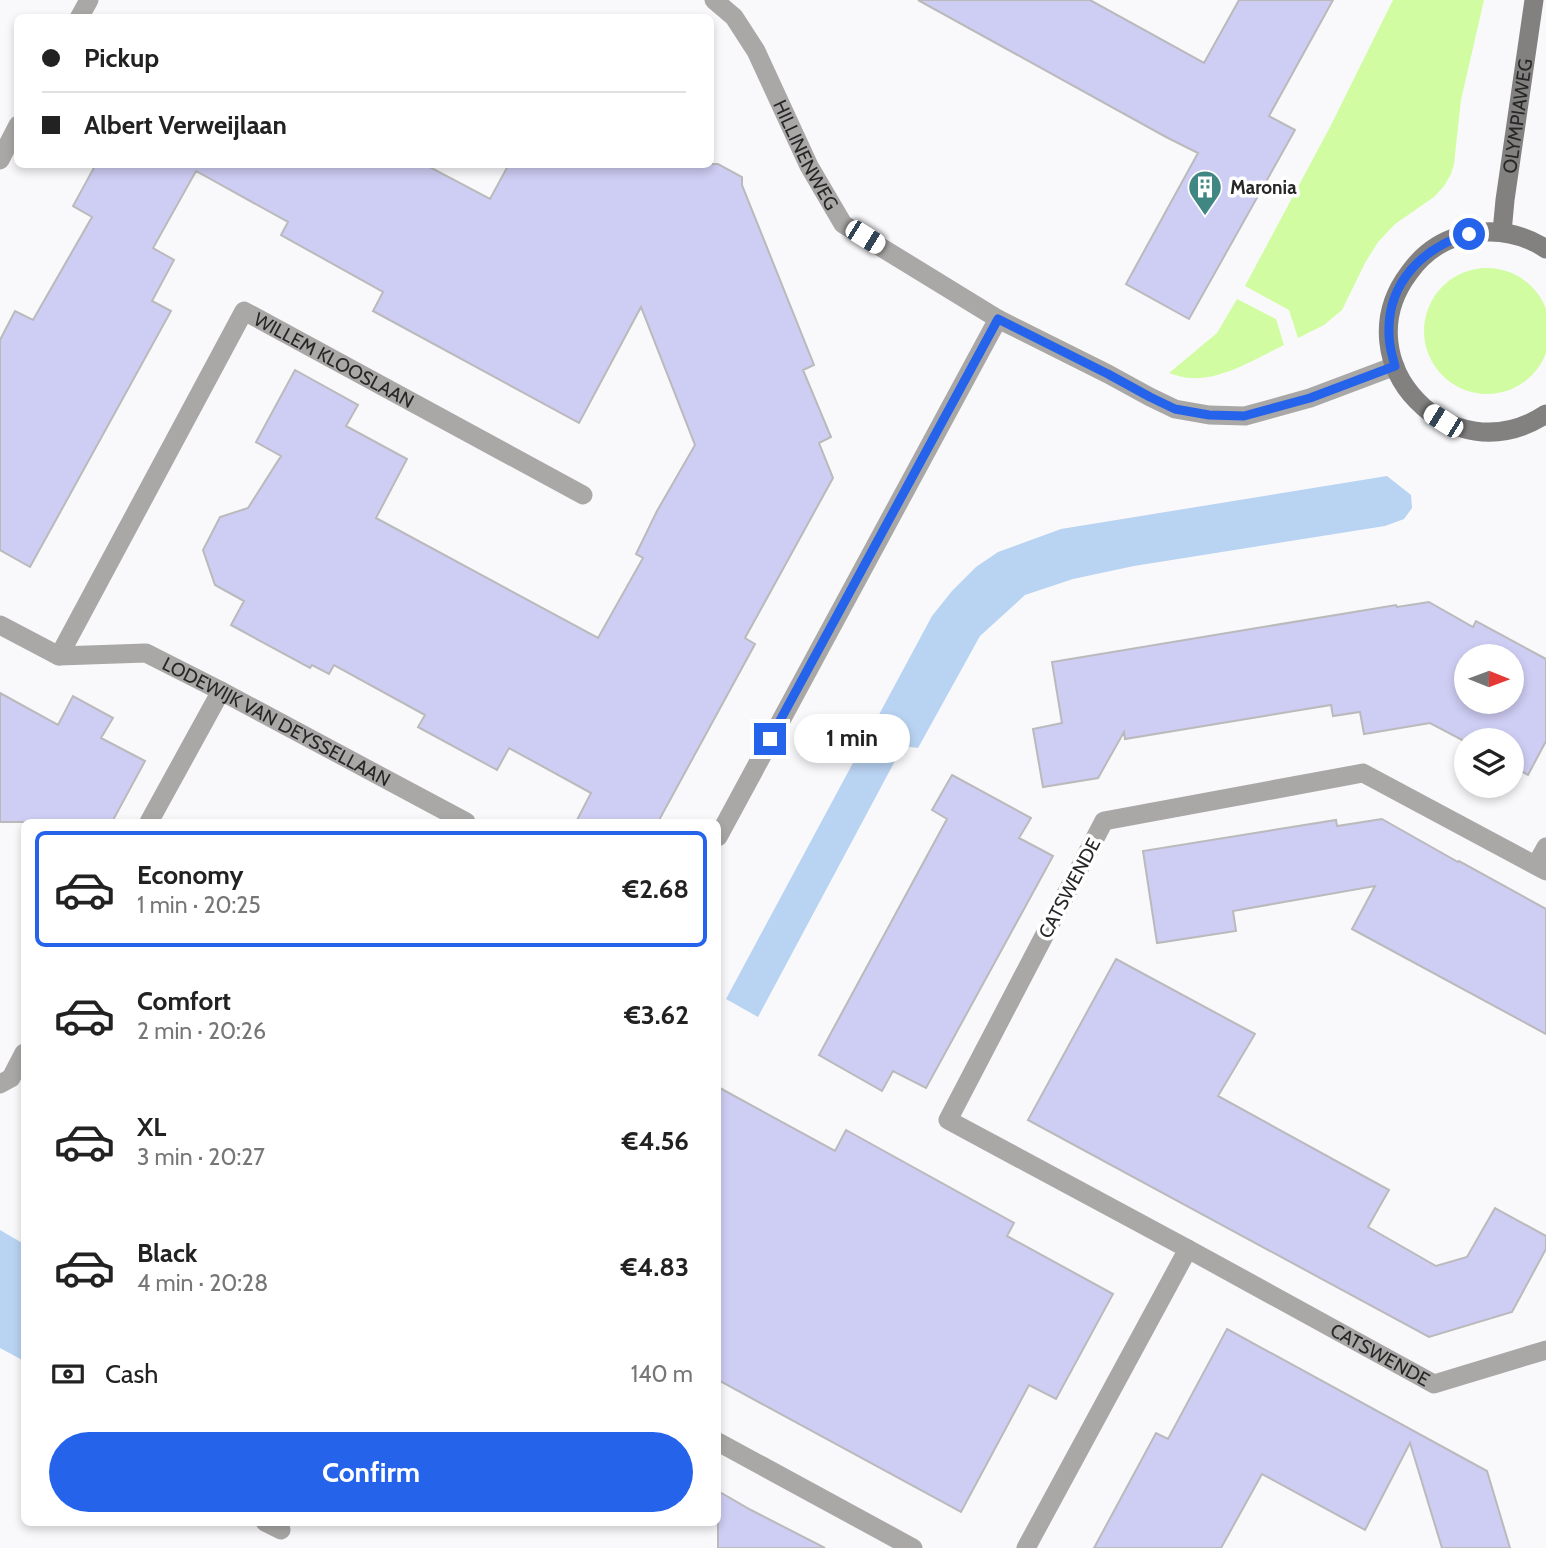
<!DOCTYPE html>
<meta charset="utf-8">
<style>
body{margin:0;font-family:Cabin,sans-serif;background:#f6f6f6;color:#222;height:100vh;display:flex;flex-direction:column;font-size:26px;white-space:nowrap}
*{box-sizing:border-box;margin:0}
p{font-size:23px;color:#767676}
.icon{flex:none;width:38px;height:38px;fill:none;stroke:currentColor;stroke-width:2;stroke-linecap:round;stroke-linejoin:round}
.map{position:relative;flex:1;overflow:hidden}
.side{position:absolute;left:21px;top:819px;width:700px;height:707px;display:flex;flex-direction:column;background:#fff;border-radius:10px;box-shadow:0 4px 10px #0003}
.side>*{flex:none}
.banner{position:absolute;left:14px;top:14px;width:700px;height:154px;border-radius:10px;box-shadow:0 4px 10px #0003;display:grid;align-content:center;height:154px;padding:0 28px;background:#fff}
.needle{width:46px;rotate:91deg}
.fabs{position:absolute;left:1454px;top:644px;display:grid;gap:14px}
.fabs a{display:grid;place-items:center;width:70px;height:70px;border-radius:50%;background:#fff;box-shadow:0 4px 10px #0003;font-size:35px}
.end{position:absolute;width:32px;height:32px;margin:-16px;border:9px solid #2563eb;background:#fff;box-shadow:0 0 0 4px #fff}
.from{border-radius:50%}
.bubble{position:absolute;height:49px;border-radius:24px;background:#fff;box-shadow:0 4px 10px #0003;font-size:23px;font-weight:800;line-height:49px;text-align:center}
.car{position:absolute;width:21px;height:42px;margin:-21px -10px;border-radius:9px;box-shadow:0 0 5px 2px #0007;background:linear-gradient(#fff 24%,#345 0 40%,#fff 0 76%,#345 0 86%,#fff 0)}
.banner b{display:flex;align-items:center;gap:24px;height:66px;font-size:26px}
.banner b+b{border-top:2px solid #e0e0e0}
.banner i{width:18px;height:18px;background:#222}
ul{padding:12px 0 0;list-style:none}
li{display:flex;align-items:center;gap:21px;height:116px;margin:0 14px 10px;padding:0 14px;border:4px solid transparent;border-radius:10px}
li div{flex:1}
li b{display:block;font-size:26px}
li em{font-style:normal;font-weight:800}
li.on{border-color:#2563eb}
li>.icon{width:63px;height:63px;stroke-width:1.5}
.pay{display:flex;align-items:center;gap:18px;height:77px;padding:0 28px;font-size:26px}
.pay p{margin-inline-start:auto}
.cta{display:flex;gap:14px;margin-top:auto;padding:14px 28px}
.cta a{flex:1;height:80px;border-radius:42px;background:#2563eb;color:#fff;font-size:28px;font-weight:800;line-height:80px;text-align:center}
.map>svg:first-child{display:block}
.green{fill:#d1fca2}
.water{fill:#b9d3f2}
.building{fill:#cecdf3;stroke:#bababc;stroke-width:2;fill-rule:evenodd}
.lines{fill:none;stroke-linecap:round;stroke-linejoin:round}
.minor{stroke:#a9a8a7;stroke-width:19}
.secondary{stroke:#828180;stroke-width:19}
.route{stroke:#2563eb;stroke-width:9}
.labels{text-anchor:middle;stroke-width:7;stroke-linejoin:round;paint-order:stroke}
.street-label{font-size:19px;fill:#272728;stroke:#fff}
.poi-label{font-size:19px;font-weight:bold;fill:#272728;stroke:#fff;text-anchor:start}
</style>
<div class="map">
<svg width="1546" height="1548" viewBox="0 0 1546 1548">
<rect width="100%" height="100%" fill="#f9f9fb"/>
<path class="green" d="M1393 0H1484L1461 100 1454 164 1451 174 1444 186 1434 197 1395 224 1378 242 1365 263 1342 310 1324 325 1298 338 1289 310 1245 286 1330 127Z
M1424 331a63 63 0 1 1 126 0a63 63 0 1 1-126 0Z
M1237 299 1276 319 1284 345C1255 359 1223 380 1190 378 1183 378 1176 375 1169 373L1217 333Z"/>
<path class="water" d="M1387 476 1411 495 1412 508 1404 519 1385 526 1134 566 1073 579 1025 595 980 636 918 748 903 746 758 1017 726 999 932 616 952 591 976 567 998 552 1061 529Z
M0 1230 24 1244V1361L0 1348Z"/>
<path class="building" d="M918 0H1090L1204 63 1239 0H1333L1269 116 1295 130 1189 319 1126 284 1198 153 1166 137Z
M96 164H424L490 199 509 164H718L742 177V185L814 365 803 370 831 437 819 443 833 478 745 638 755 644 658 822H576L591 793 509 748 497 770 418 727 425 715 334 665 329 674 312 665 310 668 231 625 244 601 215 585 203 550 220 517 248 508 281 456 256 442 295 370 358 405 346 426 407 459 376 518 598 638 643 558 636 554 657 511 695 445 641 307 579 423 373 311 383 292 281 235 288 222 196 171 153 248 174 260 152 301 171 311 30 567 0 550V340L15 311 33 320 92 217 73 206Z
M1429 602 1473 627 1476 621 1546 659V741L1528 775 1512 766V740H1466V742L1430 723 1364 734 1360 712 1333 716 1331 705 1125 739 1124 732 1098 778 1043 787 1033 729 1062 723 1052 662 1396 605 1397 607ZM1466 656H1512V702H1466Z
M0 693 58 725 73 696 113 718 101 738 145 761 112 822H0Z
M952 775 1031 818 1019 838 1053 856 926 1088 893 1071 882 1091 819 1055 947 819 932 810Z
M1382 819 1458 862 1459 861 1546 909V1034L1352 929 1375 886 1233 911 1236 931 1157 943 1143 851 1336 820 1337 826Z
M1116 959 1255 1034 1218 1096 1389 1190 1368 1227 1436 1266 1467 1257 1495 1208 1546 1236V1249L1512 1312 1429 1337 1028 1120Z
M718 1087 835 1151 846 1130 1014 1223 1007 1236 1113 1294 1056 1399 1029 1385 961 1512 718 1380Z
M1227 1329 1487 1471 1510 1548H1442L1410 1443 1365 1530 1262 1474 1221 1548H1094L1156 1433 1168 1439Z
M718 1491 751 1510 825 1548H718Z"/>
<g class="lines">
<g class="minor">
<path id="s1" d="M714 0 734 17 756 51 809 166 843 224 998 319 1108 374 1150 397 1175 409 1209 415 1245 416 1310 398 1395 366"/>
<path d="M79 18 89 0"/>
<path d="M0 160 18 125"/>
<path id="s2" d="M0 625 59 656 146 653 221 691 466 822"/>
<path id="s3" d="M59 656 244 311 583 495"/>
<path d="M149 822 221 691"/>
<path d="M718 837 998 319"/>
<path d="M1536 865 1546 847"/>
<path id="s4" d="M1546 871 1363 773 1104 821 948 1120 1188 1249 1434 1384 1546 1350"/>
<path d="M0 1084 11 1078 24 1053"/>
<path d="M718 1442 913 1548"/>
<path d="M265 1522 281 1530"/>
<path d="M1026 1548 1188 1249"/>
</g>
<g class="secondary">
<path id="s5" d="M1502 232 1505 200 1534 0"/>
<path d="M1546 249C1520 232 1490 228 1460 236 1439 242 1421 256 1409 273 1342 362 1451 477 1546 414"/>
</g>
</g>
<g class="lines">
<path class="route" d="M770 739 998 319 1108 374 1150 397 1175 409 1209 415 1244 416 1310 398 1395 366C1392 356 1389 345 1389 334 1387 283 1423 247 1469 234"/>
</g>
<defs>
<g id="building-pin" transform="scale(1.75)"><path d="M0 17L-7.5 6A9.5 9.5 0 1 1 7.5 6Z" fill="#408784" stroke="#fff"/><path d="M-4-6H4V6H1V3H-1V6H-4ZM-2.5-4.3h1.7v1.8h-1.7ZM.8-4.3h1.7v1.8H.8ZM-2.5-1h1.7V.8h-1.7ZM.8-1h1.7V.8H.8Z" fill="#fff"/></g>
</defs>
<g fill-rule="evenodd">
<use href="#building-pin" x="1205" y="187"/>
</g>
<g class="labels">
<g class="street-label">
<text dy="7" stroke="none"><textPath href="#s5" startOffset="117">OLYMPIAWEG</textPath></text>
<text dy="7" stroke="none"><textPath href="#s1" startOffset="182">HILLINENWEG</textPath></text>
<text dy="7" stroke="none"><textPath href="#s3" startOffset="494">WILLEM KLOOSLAAN</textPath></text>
<text dy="7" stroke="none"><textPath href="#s2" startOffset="301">LODEWIJK VAN DEYSSELLAAN</textPath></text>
<text transform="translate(1069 888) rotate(-62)" y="7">CATSWENDE</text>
<text dy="7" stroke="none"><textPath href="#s4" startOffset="1300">CATSWENDE</textPath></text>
</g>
<g class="poi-label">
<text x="1230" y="194">Maronia</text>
</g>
</g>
</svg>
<div class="fabs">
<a><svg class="needle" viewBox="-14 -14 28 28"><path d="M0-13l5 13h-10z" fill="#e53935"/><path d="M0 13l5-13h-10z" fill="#767676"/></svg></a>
<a><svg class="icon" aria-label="layers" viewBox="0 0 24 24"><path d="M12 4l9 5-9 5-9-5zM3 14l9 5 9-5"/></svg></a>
</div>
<i class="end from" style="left:1469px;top:234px"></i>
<i class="end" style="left:770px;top:739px"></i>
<div class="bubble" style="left:794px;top:714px;width:116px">1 min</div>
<i class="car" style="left:865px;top:237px;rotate:122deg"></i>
<i class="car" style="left:1443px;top:421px;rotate:302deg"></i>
<div class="banner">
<b><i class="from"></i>Pickup</b>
<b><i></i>Albert Verweijlaan</b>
</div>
<section class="side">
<ul>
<li class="on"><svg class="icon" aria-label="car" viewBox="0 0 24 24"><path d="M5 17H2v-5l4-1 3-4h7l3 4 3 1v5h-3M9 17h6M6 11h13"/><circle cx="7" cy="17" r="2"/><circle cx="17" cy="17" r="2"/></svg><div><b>Economy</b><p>1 min · 20:25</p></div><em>€2.68</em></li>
<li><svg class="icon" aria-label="car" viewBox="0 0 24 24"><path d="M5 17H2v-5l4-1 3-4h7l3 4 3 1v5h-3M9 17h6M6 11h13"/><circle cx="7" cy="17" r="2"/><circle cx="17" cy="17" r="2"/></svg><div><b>Comfort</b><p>2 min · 20:26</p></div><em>€3.62</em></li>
<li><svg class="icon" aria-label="car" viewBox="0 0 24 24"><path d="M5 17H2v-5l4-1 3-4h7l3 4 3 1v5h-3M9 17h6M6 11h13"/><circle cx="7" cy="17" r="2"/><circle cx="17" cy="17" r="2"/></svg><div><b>XL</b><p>3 min · 20:27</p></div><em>€4.56</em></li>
<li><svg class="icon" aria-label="car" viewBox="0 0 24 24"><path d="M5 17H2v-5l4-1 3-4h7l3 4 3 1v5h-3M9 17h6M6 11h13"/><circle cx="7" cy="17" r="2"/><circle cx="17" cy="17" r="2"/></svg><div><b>Black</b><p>4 min · 20:28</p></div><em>€4.83</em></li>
</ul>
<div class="pay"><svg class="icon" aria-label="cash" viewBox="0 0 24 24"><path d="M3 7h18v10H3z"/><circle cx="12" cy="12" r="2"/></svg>Cash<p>140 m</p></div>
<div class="cta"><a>Confirm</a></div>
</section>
</div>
